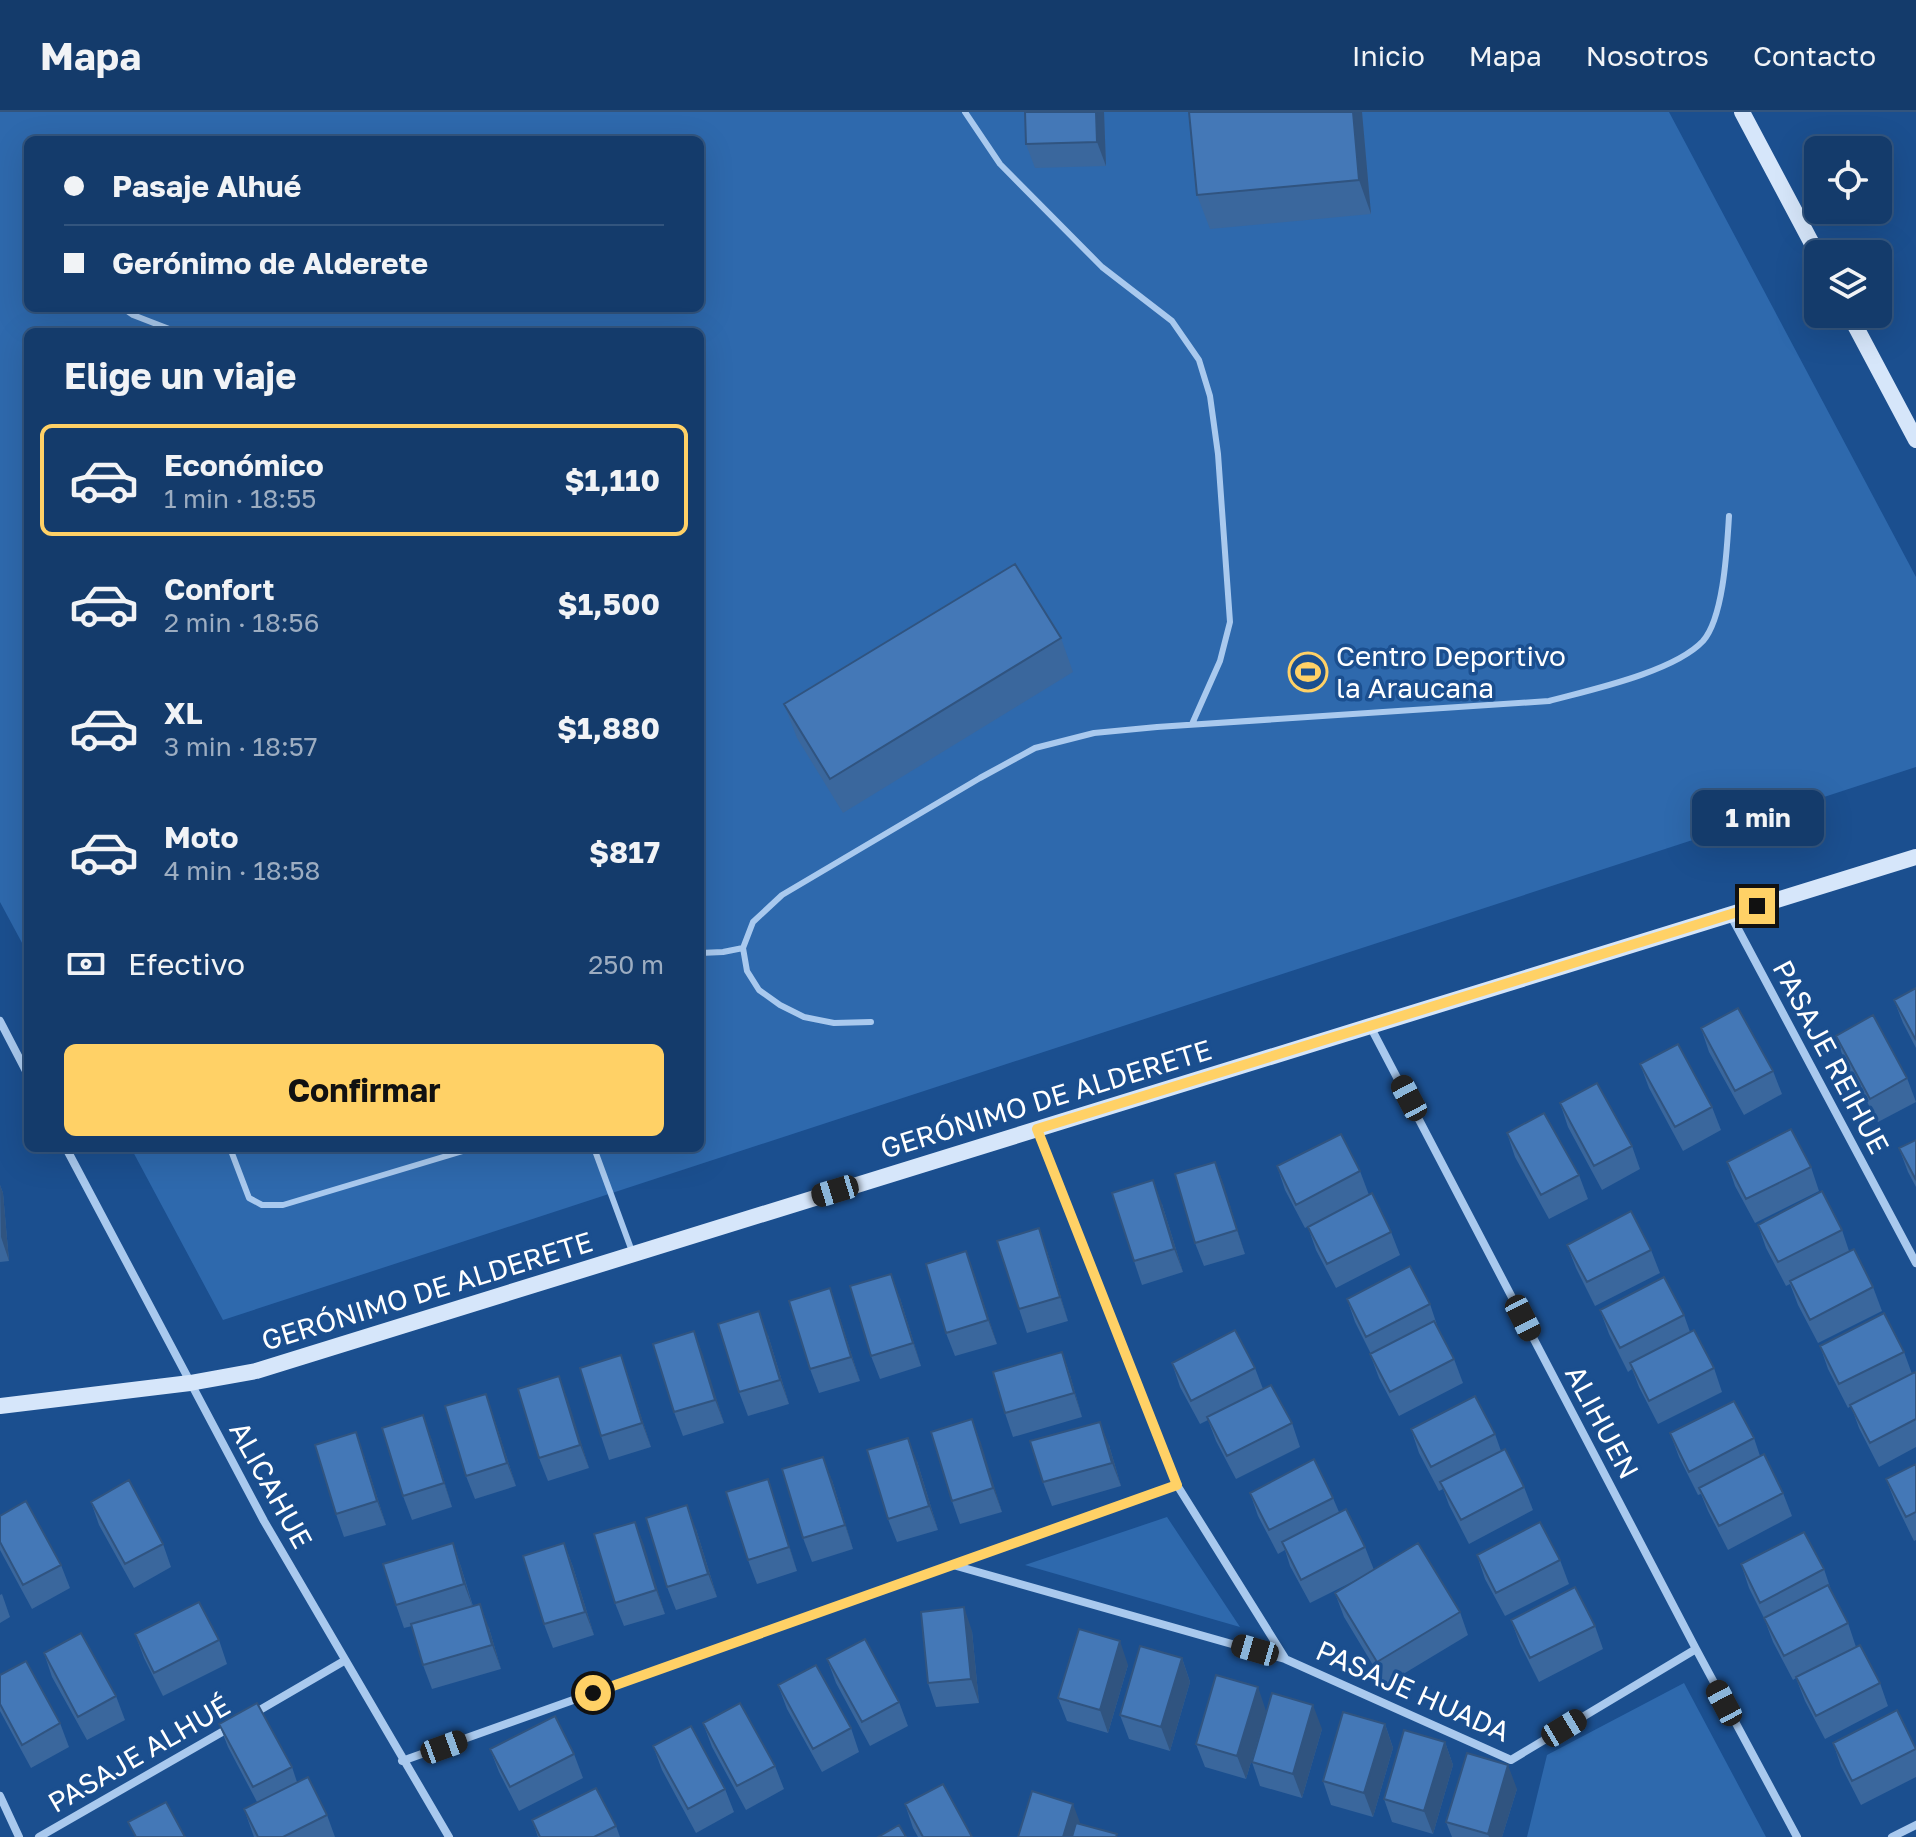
<!DOCTYPE html>
<html lang="es">
<meta charset="utf-8">
<style>
body{margin:0;font-family:"Golos Text",sans-serif;background:#1d4271;color:#f1f3f6;height:100vh;display:flex;flex-direction:column;font-size:30px;white-space:nowrap}
*{box-sizing:border-box;margin:0}
p{font-size:26px;color:#9dadc1}
.icon{flex:none;width:44px;height:44px;fill:none;stroke:currentColor;stroke-width:2;stroke-linecap:round;stroke-linejoin:round}
.map{position:relative;flex:1;overflow:hidden}
.drawer{position:absolute;left:24px;top:216px;width:680px;height:824px;display:flex;flex-direction:column;background:#143b6b;border-radius:12px;box-shadow:0 8px 32px #0002,0 0 0 2px #33557e}
.drawer>*{flex:none}
.hud{position:absolute;left:24px;top:24px;width:680px;height:176px;border-radius:12px;box-shadow:0 8px 32px #0002,0 0 0 2px #33557e;display:grid;align-content:center;height:176px;padding:0 40px;background:#143b6b}
.tools{position:absolute;left:1804px;top:24px;display:grid;gap:16px}
.tools a{display:grid;place-items:center;width:88px;height:88px;border-radius:12px;background:#143b6b;box-shadow:0 8px 32px #0002,0 0 0 2px #33557e;font-size:40px}
.end{position:absolute;width:36px;height:36px;margin:-18px;border:10px solid #ffd166;background:#111;box-shadow:0 0 0 4px #111}
.from{border-radius:50%}
.bubble{position:absolute;height:56px;border-radius:12px;background:#143b6b;box-shadow:0 8px 32px #0002,0 0 0 2px #33557e;font-size:26px;font-weight:700;line-height:56px;text-align:center}
.car{position:absolute;width:24px;height:48px;margin:-24px -12px;border-radius:10px;box-shadow:0 0 6px 2px #0007;background:linear-gradient(#222 24%,#8ab4d8 0 40%,#222 0 76%,#8ab4d8 0 86%,#222 0)}
.hud b{display:flex;align-items:center;gap:28px;height:76px;font-size:30px}
.hud b+b{border-top:2px solid #33557e}
.hud i{width:20px;height:20px;background:#f1f3f6}
ul{padding:0;list-style:none}
li{display:flex;align-items:center;gap:24px;height:112px;margin:0 16px 12px;padding:0 24px;border:4px solid transparent;border-radius:12px}
li div{flex:1}
li b{display:block;font-size:30px}
li em{font-style:normal;font-weight:700}
li.current{border-color:#ffd166}
li>.icon{width:72px;height:72px;stroke-width:1.5}
h2{padding:0 40px;font-size:36px;line-height:96px}
.pay{display:flex;align-items:center;gap:20px;height:88px;padding:0 40px;font-size:30px}
.pay p{margin-inline-start:auto}
.cta{display:flex;gap:16px;margin-top:auto;padding:16px 40px}
.cta a{flex:1;height:92px;border-radius:12px;background:#ffd166;color:#111;font-size:32px;font-weight:700;line-height:92px;text-align:center}
header{display:flex;align-items:center;gap:48px;box-sizing:border-box;height:112px;padding:0 40px;background:#143b6b;border-bottom:2px solid #33557e}
header strong{font-size:38px}
nav{display:flex;gap:44px;margin-inline-start:auto;font-size:28px}
.map>svg:first-child{display:block}
.green{fill:#2e69ad;fill-rule:evenodd}
.lines{fill:none;stroke-linecap:round;stroke-linejoin:round}
.lane{stroke:#a9c9ee;stroke-width:6}
.street{stroke:#a9c9ee;stroke-width:8}
.secondary{stroke:#d6e6fa;stroke-width:16}
.wall{fill:#3a679d}
.shaded-wall{fill:#305480}
.building{fill:#4478b7;stroke:#305480;stroke-width:2}
.route{stroke:#ffd166;stroke-width:10}
.labels{text-anchor:middle;stroke-width:7;stroke-linejoin:round;paint-order:stroke}
.poi-label{font-size:28px;fill:#fff;stroke:#1b4f8f;text-anchor:start}
.street-label{font-size:28px;fill:#fff;stroke:#1b4f8f}
</style>
<header>
<strong>Mapa</strong>
<nav><a>Inicio</a><a>Mapa</a><a>Nosotros</a><a>Contacto</a></nav>
</header>
<div class="map">
<svg width="1916" height="1725" viewBox="0 0 1916 1725">
<rect width="100%" height="100%" fill="#1b4f8f"/>
<path class="green" d="M0 0H1669L1916 465V655L223 1208 131 1036H700V220H28V842L0 790ZM28 28H700V196H28Z
M1167 1405 1240 1515 1025 1453Z
M1684 1571 1766 1725H1527L1547 1643Z"/>
<g class="lines">
<path class="lane" d="M965 0 1000 52 1102 155 1172 209 1199 248 1210 284 1218 342 1230 510 1220 549 1192 612
M123 196 133 203 177 220
M700 841 723 840 743 836
M871 910 834 911 804 905 780 893 759 878 747 859 743 836 753 810 782 783 980 666 1035 636 1094 621 1157 615 1549 589C1590 578 1674 560 1703 529 1724 505 1727 435 1729 404
M230 1036 249 1086 262 1093H283L473 1036
M594 1036 633 1142"/>
<path class="street" d="M1730 802 1916 1151
M0 909 28 963
M1370 914 1696 1537 1797 1725
M1037 1017 1177 1373 1285 1546
M66 1036 264 1409 449 1725
M953 1453 1285 1547 1511 1648 1696 1537
M251 1603 344 1549
M402 1649 1177 1373
M0 1684 19 1725
M39 1725 229 1616
M1892 1725 1916 1713"/>
<path class="secondary" d="M1742 0 1818 143
M1849 202 1916 328
M0 1294 190 1271 256 1259 1916 745"/>
</g>
<path class="wall" d="M1025 0H1104L1106 54 1035 56 1026 32Z
M1189 0H1362L1371 102 1210 117 1197 83Z
M1061 526 1073 560 843 701 797 626 784 592Z
M1916 876V936L1903 911 1894 888Z
M1701 916 1773 959 1782 982 1744 1003 1709 940Z
M1836 924 1907 966 1916 990 1878 1010 1844 948Z
M1640 952 1712 995 1721 1018 1683 1039 1649 976Z
M1560 991 1632 1034 1640 1057 1602 1078 1568 1015Z
M1507 1021 1579 1063 1588 1087 1549 1107 1515 1045Z
M1916 1028V1075L1908 1060 1899 1036Z
M1215 1050 1245 1142 1204 1154 1195 1131Z
M1727 1050 1811 1055 1819 1079 1755 1111 1735 1074Z
M1277 1054 1360 1059 1369 1083 1305 1116 1285 1078Z
M0 1073 3 1081 9 1149 0 1150Z
M1162 1092 1183 1160 1142 1173 1134 1149Z
M1758 1113 1842 1118 1849 1139 1873 1175 1882 1199 1818 1231 1798 1193 1790 1172 1786 1174 1766 1136Z
M1308 1115 1391 1120 1400 1143 1336 1176 1316 1138Z
M1567 1133 1651 1138 1660 1161 1595 1194 1576 1156Z
M966 1139 997 1232 955 1244 946 1221Z
M1047 1139 1068 1209 1027 1221 1019 1197Z
M830 1176 860 1269 819 1281 810 1257Z
M900 1186 921 1254 880 1267 871 1244Z
M1347 1187 1430 1192 1438 1216 1454 1247 1463 1271 1399 1304 1379 1266 1370 1242H1371L1355 1210Z
M1600 1198 1684 1203 1690 1220 1714 1256 1722 1280 1658 1312 1639 1275 1632 1257 1628 1260 1609 1222Z
M694 1219 724 1311 683 1324 674 1300Z
M768 1223 789 1292 748 1304 739 1280Z
M1820 1234 1904 1240 1912 1262H1916V1335L1879 1355 1859 1316 1851 1294 1848 1296 1828 1257Z
M1062 1240 1070 1263 1082 1305 1013 1325 1005 1301Z
M621 1243 651 1335 609 1348 601 1324Z
M1172 1251 1255 1256 1263 1277 1292 1311 1300 1335 1236 1367 1216 1329 1208 1308 1200 1312 1180 1275Z
M559 1264 589 1356 548 1369 539 1346Z
M486 1282 516 1374 475 1387 466 1364Z
M972 1307 1002 1400 960 1412 952 1389Z
M1411 1317 1495 1322 1501 1339 1524 1375 1533 1398 1469 1432 1449 1393 1443 1377 1439 1379 1419 1341Z
M1670 1321 1754 1326 1760 1344 1783 1381 1792 1404 1728 1438 1708 1399 1701 1382 1698 1383 1679 1345Z
M431 1326 452 1395 412 1408 403 1384Z
M1109 1333 1121 1374 1052 1394 1043 1370Z
M364 1344 386 1413 344 1425 336 1402Z
M917 1349 938 1418 897 1430 888 1407Z
M1916 1352V1428L1914 1429 1895 1390 1886 1367Z
M832 1368 853 1437 812 1450 803 1426Z
M1250 1381 1333 1386 1339 1400 1365 1435 1374 1458 1460 1500 1468 1523 1385 1573 1344 1505 1335 1481 1368 1462 1310 1491 1290 1454 1285 1438 1278 1442 1258 1404Z
M91 1390 163 1432 171 1455 134 1476 99 1413Z
M776 1391 797 1459 757 1472 748 1448Z
M0 1404 61 1453 70 1476 32 1497 0 1438Z
M635 1410 665 1502 624 1514 615 1491Z
M696 1417 717 1485 676 1498 667 1475Z
M453 1431 461 1455 473 1494 489 1516 501 1557 432 1577 423 1553 412 1514 404 1516 396 1493Z
M564 1431 573 1455 594 1523 553 1536 544 1512Z
M1477 1443 1560 1448 1569 1472 1505 1504 1485 1467Z
M1741 1452 1824 1457 1832 1481 1848 1511 1856 1535 1880 1571 1888 1594 1825 1627 1805 1589 1796 1566 1793 1568 1773 1530 1764 1506 1749 1476Z
M2 1482 10 1505 0 1511V1483Z
M1511 1508 1595 1514 1603 1537 1539 1570 1520 1532Z
M972 1519 979 1591 936 1595 928 1571Z
M135 1522 219 1528 227 1552 163 1584 144 1546Z
M44 1541 116 1584 125 1608 87 1628 52 1565Z
M1182 1546 1190 1570 1170 1639 1129 1627 1120 1603Z
M827 1547 899 1590 908 1614 870 1634 836 1571Z
M1128 1553 1108 1621 1067 1609 1058 1586Z
M0 1563 60 1611 69 1635 31 1656 0 1599Z
M778 1573 851 1616 859 1640 822 1660 787 1597Z
M1266 1599 1246 1667 1205 1655 1196 1632Z
M703 1611 775 1654 784 1677 746 1698 712 1635Z
M219 1612 292 1655 297 1670 327 1703 335 1725H254L244 1697 257 1690 228 1635Z
M1385 1612 1393 1636 1373 1705 1331 1693 1323 1669Z
M1322 1617 1302 1686 1260 1674 1252 1650Z
M1445 1630 1453 1653 1433 1722 1392 1710 1384 1687Z
M1833 1631 1916 1636V1665L1861 1693 1841 1654Z
M653 1634 725 1677 734 1700 696 1721 662 1658Z
M490 1637 574 1642 583 1666 519 1699 499 1660Z
M1517 1677 1502 1725H1452L1446 1710Z
M905 1692 972 1725H918L913 1716Z
M532 1708 616 1714 620 1725H538Z"/>
<path class="shaded-wall" d="M1096 0H1104L1106 54 1097 30Z
M1353 0H1362L1371 102 1359 68Z
M1215 1050 1224 1073 1245 1142 1237 1118Z
M1153 1068 1162 1092 1183 1160 1174 1137Z
M0 1073 3 1081 9 1149 1 1125Z
M1039 1116 1047 1139 1068 1209 1060 1185Z
M966 1139 975 1163 997 1232 988 1208Z
M891 1162 900 1186 921 1254 913 1231Z
M830 1176 838 1200 860 1269 851 1245Z
M759 1199 768 1223 789 1292 780 1268Z
M694 1219 703 1243 724 1311 715 1288Z
M1062 1240 1070 1263 1082 1305 1074 1281Z
M621 1243 629 1266 651 1335 642 1311Z
M559 1264 568 1288 589 1356 580 1333Z
M486 1282 494 1306 516 1374 507 1351Z
M423 1303 431 1326 452 1395 444 1371Z
M972 1307 981 1331 1002 1400 993 1376Z
M1100 1310 1109 1333 1121 1374 1112 1351Z
M356 1320 364 1344 386 1413 377 1389Z
M908 1326 917 1349 938 1418 929 1394Z
M823 1345 832 1368 853 1437 845 1413Z
M768 1367 776 1391 797 1459 789 1435Z
M687 1393 696 1417 717 1485 708 1462Z
M635 1410 644 1433 665 1502 656 1478Z
M453 1431 461 1455 473 1496 464 1472Z
M564 1431 573 1455 594 1523 585 1500Z
M480 1492 489 1516 501 1557 492 1533Z
M964 1495 972 1519 979 1591 971 1567Z
M1120 1529 1128 1553 1108 1621 1100 1598Z
M1182 1546 1190 1570 1170 1639 1161 1615Z
M1258 1575 1266 1599 1246 1667 1237 1644Z
M1313 1593 1322 1617 1302 1686 1293 1662Z
M1385 1612 1393 1636 1373 1705 1364 1681Z
M1445 1630 1453 1653 1433 1722 1424 1699Z
M1508 1653 1517 1677 1502 1725H1489L1488 1722Z
M1073 1692 1082 1716 1079 1725H1063Z"/>
<path class="building" d="M1025 0H1096L1097 30 1026 32Z
M1189 0H1353L1359 68 1197 83Z
M1015 452 1061 526 830 667 784 592Z
M1916 876V928L1894 888Z
M1738 896 1773 959 1735 979 1701 916Z
M1873 903 1907 966 1870 987 1836 924Z
M1678 932 1712 995 1675 1015 1640 952Z
M1597 971 1632 1034 1594 1054 1560 991Z
M1544 1001 1579 1063 1541 1083 1507 1021Z
M1791 1017 1811 1055 1746 1087 1727 1050Z
M1341 1022 1360 1059 1296 1093 1277 1054Z
M1916 1028V1068L1899 1036Z
M1215 1050 1237 1118 1195 1131 1175 1062Z
M1153 1068 1174 1137 1134 1149 1112 1081Z
M1822 1079 1842 1118 1778 1150 1758 1113Z
M1372 1081 1391 1120 1327 1152 1308 1115Z
M1631 1099 1651 1138 1587 1170 1567 1133Z
M1039 1116 1060 1185 1019 1197 997 1129Z
M1854 1137 1873 1175 1810 1208 1790 1169Z
M966 1139 988 1208 946 1221 926 1152Z
M1410 1154 1430 1192 1366 1225 1347 1187Z
M891 1162 913 1231 871 1244 850 1174Z
M1664 1165 1684 1203 1620 1236 1600 1198Z
M830 1176 851 1245 810 1257 789 1189Z
M759 1199 780 1268 739 1280 718 1212Z
M1884 1201 1904 1240 1839 1272 1820 1234Z
M1434 1209 1454 1247 1390 1280 1370 1242Z
M1235 1218 1255 1256 1191 1289 1172 1251Z
M1694 1218 1714 1256 1649 1289 1630 1251Z
M694 1219 715 1288 674 1300 653 1232Z
M1062 1240 1074 1281 1005 1301 993 1260Z
M621 1243 642 1311 601 1324 580 1256Z
M1915 1260 1916 1262V1307L1870 1331 1850 1293Z
M559 1264 580 1333 539 1346 518 1277Z
M1271 1273 1292 1311 1227 1344 1207 1305Z
M486 1282 507 1351 466 1364 445 1294Z
M1475 1284 1495 1322 1431 1355 1411 1317Z
M1734 1289 1754 1326 1689 1360 1670 1321Z
M423 1303 444 1371 403 1384 382 1316Z
M972 1307 993 1376 952 1389 931 1320Z
M1100 1310 1112 1351 1043 1370 1030 1329Z
M356 1320 377 1389 336 1402 315 1333Z
M908 1326 929 1394 888 1407 867 1338Z
M1505 1337 1524 1375 1461 1408 1440 1370Z
M1764 1342 1783 1381 1719 1414 1699 1376Z
M823 1345 845 1413 803 1426 782 1357Z
M1314 1347 1333 1386 1269 1418 1250 1381Z
M1916 1352V1400L1906 1405 1886 1367Z
M768 1367 789 1435 748 1448 726 1380Z
M129 1368 163 1432 125 1452 91 1390Z
M26 1389 61 1453 23 1473 0 1430V1404Z
M687 1393 708 1462 667 1475 646 1406Z
M1346 1397 1365 1435 1301 1468 1282 1430Z
M635 1410 656 1478 615 1491 594 1422Z
M1540 1410 1560 1448 1496 1481 1477 1443Z
M1804 1420 1824 1457 1760 1491 1741 1452Z
M453 1431 464 1472 396 1493 383 1452Z
M564 1431 585 1500 544 1512 523 1444Z
M1418 1431 1460 1500 1377 1550 1335 1481Z
M1828 1473 1848 1511 1784 1544 1764 1506Z
M1575 1475 1595 1514 1530 1546 1511 1508Z
M199 1490 219 1528 154 1561 135 1522Z
M480 1492 492 1533 423 1553 411 1512Z
M964 1495 971 1567 928 1571 921 1500Z
M1079 1517 1120 1529 1100 1598 1058 1586Z
M81 1521 116 1584 78 1605 44 1541Z
M865 1527 899 1590 862 1610 827 1547Z
M1860 1533 1880 1571 1816 1604 1796 1565Z
M1140 1534 1182 1546 1161 1615 1120 1603Z
M26 1549 60 1611 22 1633 0 1592V1563Z
M816 1553 851 1616 813 1637 778 1573Z
M1216 1563 1258 1575 1237 1644 1196 1632Z
M1272 1581 1313 1593 1293 1662 1252 1650Z
M257 1591 292 1655 253 1675 219 1612Z
M740 1591 775 1654 737 1674 703 1611Z
M1897 1598 1916 1637 1852 1669 1833 1631Z
M1343 1600 1385 1612 1364 1681 1323 1669Z
M555 1604 574 1642 510 1675 490 1637Z
M691 1614 725 1677 688 1697 653 1634Z
M1404 1618 1445 1630 1424 1699 1384 1687Z
M1467 1641 1508 1653 1488 1722 1446 1710Z
M308 1665 327 1703 283 1725H258L244 1697Z
M943 1672 972 1725H923L905 1692Z
M596 1676 616 1714 594 1725H540L532 1708Z
M1032 1679 1073 1692 1063 1725H1018Z
M166 1690 185 1725H136L128 1710Z
M1076 1711 1117 1722 1116 1725H1072Z
M899 1713 906 1725H878Z"/>
<g class="lines">
<path class="route" d="M593 1581 1177 1373 1037 1017 1757 794"/>
</g>
<defs>
<g id="stadium-ring" transform="scale(2)"><circle r="9.5" fill="#1b4f8f" stroke="#ffd166" stroke-width="1.5"/><path d="M0-5a6.5 5 0 1 0 0 10a6.5 5 0 1 0 0-10ZM-3.5-1.8h7v3.6h-7Z" fill="#ffd166"/></g>
</defs>
<g fill-rule="evenodd">
<use href="#stadium-ring" x="1308" y="560"/>
</g>
<g class="labels">
<g class="poi-label">
<text x="1336" y="554">Centro Deportivo<tspan x="1336" dy="32">la Araucana</tspan></text>
</g>
<g class="street-label">
<text transform="translate(1831 945) rotate(62)" y="10">PASAJE REIHUE</text>
<text transform="translate(1046 987) rotate(-17)" y="10">GERÓNIMO DE ALDERETE</text>
<text transform="translate(427 1179) rotate(-17)" y="10">GERÓNIMO DE ALDERETE</text>
<text transform="translate(1602 1310) rotate(62)" y="10">ALIHUEN</text>
<text transform="translate(271 1373) rotate(61)" y="10">ALICAHUE</text>
<text transform="translate(1413 1579) rotate(24)" y="10">PASAJE HUADA</text>
<text transform="translate(139 1642) rotate(-30)" y="10">PASAJE ALHUÉ</text>
</g>
</g>
</svg>
<div class="tools">
<a><svg class="icon" aria-label="locate" viewBox="0 0 24 24"><circle cx="12" cy="12" r="6"/><path d="M12 2v4M12 18v4M2 12h4M18 12h4"/></svg></a>
<a><svg class="icon" aria-label="layers" viewBox="0 0 24 24"><path d="M12 4l9 5-9 5-9-5zM3 14l9 5 9-5"/></svg></a>
</div>
<i class="end from" style="left:593px;top:1581px"></i>
<i class="end" style="left:1757px;top:794px"></i>
<div class="bubble" style="left:1692px;top:678px;width:132px">1 min</div>
<i class="car" style="left:1409px;top:986px;rotate:332deg"></i>
<i class="car" style="left:835px;top:1079px;rotate:253deg"></i>
<i class="car" style="left:1523px;top:1206px;rotate:153deg"></i>
<i class="car" style="left:1255px;top:1538px;rotate:286deg"></i>
<i class="car" style="left:1724px;top:1591px;rotate:332deg"></i>
<i class="car" style="left:1564px;top:1616px;rotate:59deg"></i>
<i class="car" style="left:444px;top:1635px;rotate:70deg"></i>
<div class="hud">
<b><i class="from"></i>Pasaje Alhué</b>
<b><i></i>Gerónimo de Alderete</b>
</div>
<section class="drawer">
<h2>Elige un viaje</h2>
<ul>
<li class="current"><svg class="icon" aria-label="car" viewBox="0 0 24 24"><path d="M5 17H2v-5l4-1 3-4h7l3 4 3 1v5h-3M9 17h6M6 11h13"/><circle cx="7" cy="17" r="2"/><circle cx="17" cy="17" r="2"/></svg><div><b>Económico</b><p>1 min · 18:55</p></div><em>$1,110</em></li>
<li><svg class="icon" aria-label="car" viewBox="0 0 24 24"><path d="M5 17H2v-5l4-1 3-4h7l3 4 3 1v5h-3M9 17h6M6 11h13"/><circle cx="7" cy="17" r="2"/><circle cx="17" cy="17" r="2"/></svg><div><b>Confort</b><p>2 min · 18:56</p></div><em>$1,500</em></li>
<li><svg class="icon" aria-label="car" viewBox="0 0 24 24"><path d="M5 17H2v-5l4-1 3-4h7l3 4 3 1v5h-3M9 17h6M6 11h13"/><circle cx="7" cy="17" r="2"/><circle cx="17" cy="17" r="2"/></svg><div><b>XL</b><p>3 min · 18:57</p></div><em>$1,880</em></li>
<li><svg class="icon" aria-label="car" viewBox="0 0 24 24"><path d="M5 17H2v-5l4-1 3-4h7l3 4 3 1v5h-3M9 17h6M6 11h13"/><circle cx="7" cy="17" r="2"/><circle cx="17" cy="17" r="2"/></svg><div><b>Moto</b><p>4 min · 18:58</p></div><em>$817</em></li>
</ul>
<div class="pay"><svg class="icon" aria-label="cash" viewBox="0 0 24 24"><path d="M3 7h18v10H3z"/><circle cx="12" cy="12" r="2"/></svg>Efectivo<p>250 m</p></div>
<div class="cta"><a>Confirmar</a></div>
</section>
</div>
